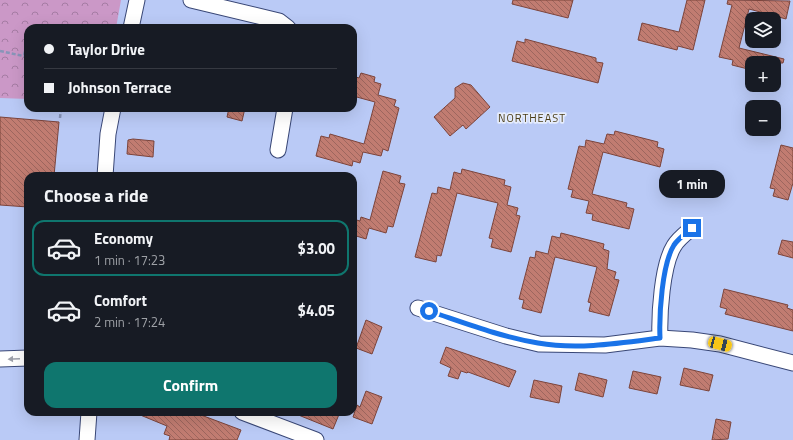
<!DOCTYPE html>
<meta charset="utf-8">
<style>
body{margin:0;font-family:"Titillium Web",sans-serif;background:#20242c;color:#f1f3f6;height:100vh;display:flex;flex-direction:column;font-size:15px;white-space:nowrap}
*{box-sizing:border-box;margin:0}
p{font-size:13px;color:#9ea1a6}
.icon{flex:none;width:22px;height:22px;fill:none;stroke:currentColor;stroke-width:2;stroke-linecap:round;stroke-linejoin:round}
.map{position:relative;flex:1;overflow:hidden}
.side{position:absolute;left:24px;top:172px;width:333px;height:244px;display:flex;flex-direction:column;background:#171b24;border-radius:12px;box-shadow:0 4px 16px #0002}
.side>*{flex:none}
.top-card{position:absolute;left:24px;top:24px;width:333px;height:88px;border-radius:12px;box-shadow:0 4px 16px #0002;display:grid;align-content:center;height:88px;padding:0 20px;background:#171b24}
.fabs{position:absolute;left:745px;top:12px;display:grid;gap:8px}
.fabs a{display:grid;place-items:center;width:36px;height:36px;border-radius:8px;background:#171b24;box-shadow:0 4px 16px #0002;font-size:20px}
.end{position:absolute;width:18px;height:18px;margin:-9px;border:5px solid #1a73e8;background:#fff;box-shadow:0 0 0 2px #fff}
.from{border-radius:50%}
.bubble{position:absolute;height:28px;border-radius:12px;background:#171b24;box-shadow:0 4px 16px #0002;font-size:13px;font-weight:700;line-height:28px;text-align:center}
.car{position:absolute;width:12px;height:24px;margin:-12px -6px;border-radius:5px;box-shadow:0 0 3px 1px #0007;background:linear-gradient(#f5c518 24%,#345 0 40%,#f5c518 0 76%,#345 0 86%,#f5c518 0)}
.top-card b{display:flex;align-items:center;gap:14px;height:38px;font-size:15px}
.top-card b+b{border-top:1px solid #363941}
.top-card i{width:10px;height:10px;background:#f1f3f6}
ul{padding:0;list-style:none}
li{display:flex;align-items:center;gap:12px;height:56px;margin:0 8px 6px;padding:0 12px;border:2px solid transparent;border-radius:12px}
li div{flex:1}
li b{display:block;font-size:15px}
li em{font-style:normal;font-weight:700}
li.active{border-color:#0f766e}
li>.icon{width:36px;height:36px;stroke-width:1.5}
h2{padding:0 20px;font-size:18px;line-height:48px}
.button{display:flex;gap:8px;margin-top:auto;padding:8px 20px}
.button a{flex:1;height:46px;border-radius:12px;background:#0f766e;color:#fff;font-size:16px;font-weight:700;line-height:46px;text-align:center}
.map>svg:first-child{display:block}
.park{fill:url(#park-crowns)}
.building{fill:url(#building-back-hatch);stroke:#7c443b}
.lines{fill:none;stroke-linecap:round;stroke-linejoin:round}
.minor-casing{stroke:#394776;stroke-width:17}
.path{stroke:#8895b9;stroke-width:2.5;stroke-dasharray:4 2;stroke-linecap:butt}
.minor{stroke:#fff;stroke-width:15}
.oneway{fill:#9da0aa}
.route{stroke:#1a73e8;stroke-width:5}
.labels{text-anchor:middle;stroke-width:3.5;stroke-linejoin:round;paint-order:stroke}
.neighbourhood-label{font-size:11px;letter-spacing:1px;fill:#4a3c14;stroke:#e5ecfd}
</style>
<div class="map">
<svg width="793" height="440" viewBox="0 0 793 440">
<defs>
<pattern id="park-crowns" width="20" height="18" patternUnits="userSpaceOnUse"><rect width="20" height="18" fill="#cb98c7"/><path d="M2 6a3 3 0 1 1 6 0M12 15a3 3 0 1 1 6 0" fill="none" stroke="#a57ca3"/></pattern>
<pattern id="building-back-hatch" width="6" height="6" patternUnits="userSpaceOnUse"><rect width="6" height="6" fill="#c17c71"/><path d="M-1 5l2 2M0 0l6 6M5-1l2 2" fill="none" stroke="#9d665e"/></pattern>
</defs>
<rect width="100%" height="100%" fill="#bacaf6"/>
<path class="park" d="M0 0H121L116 28H28V99L0 98Z"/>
<path class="building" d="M513 0H573L568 18 512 4Z
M687 0H705L693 50 678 46 677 50 638 40 642 23 679 32Z
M728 0 790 1 786 19 749 9 739 48 784 59 783 63H752V70L732 65 733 60 719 57 732 5 727 4Z
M525 39 596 58V62L603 63 598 83 512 61 517 41 525 43Z
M361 73 375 77 374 82 381 84 378 95 396 100 394 106 399 108 388 151 383 149 381 156 363 152 360 163 353 161 352 166 316 156 321 136 329 138 330 134 364 144 375 102 353 96V76L359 78Z
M463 83 471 85 490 107 466 129 463 125 450 136 434 117 455 98V88Z
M229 108H245L242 121 227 117Z
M0 117 59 122 54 176H28V207L0 205Z
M615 131 658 142 657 147 664 149 660 167 603 152 592 194 627 203 626 207 634 209 629 229 592 220 593 214 586 213 589 201 571 197 573 190 568 189 579 146 585 147 586 140 604 144 607 134 614 135Z
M133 139 154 141 153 157 127 154 128 140Z
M781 145 793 148V183L788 200 773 196 775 189 770 188Z
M462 169 505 180 504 185 511 187 507 205 518 208 516 215 520 216 511 252 491 247 493 239 489 238 498 203 457 193 441 256 437 255 436 262 415 257 432 193 437 194 438 187 450 190 454 172 461 174Z
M383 171 401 176 399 183 405 184 393 227 388 226 386 233 369 228 366 239 353 235V219L360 221 361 217 370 220Z
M561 233 604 244 603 249 609 251 607 269 616 272 614 279 619 280 609 316 589 311 591 303 588 302 597 267 555 257 541 313 522 308 524 300 519 299 530 257 535 258 536 251 548 254 552 236 560 238Z
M782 240 793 242V258L778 254Z
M724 289 788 305 787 308 793 310V331L725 314 727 309 720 307Z
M366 320 382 327 372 354 356 348Z
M446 347 516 371 509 387 468 372 467 373 461 371 458 379 448 376 451 368 440 363Z
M684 368 713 375 709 391 680 385Z
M633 371 661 377 657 394 629 388Z
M579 373 607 380 603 397 575 390Z
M534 380 562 386 559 403 530 397Z
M366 391 382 397 372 424 353 417 357 405 360 407Z
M133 412H193L241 430 237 440H169L170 436 164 434 167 426Z
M291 412H340L333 429Z
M716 419 731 422 728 439 712 440Z"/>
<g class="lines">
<g class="minor-casing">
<path id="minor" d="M191 0 279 21 288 28
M131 28 137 0
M278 150 285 108
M105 176 108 134 113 108
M418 308 506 336 539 344 605 345 660 338 692 340 720 344 793 363
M660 338C659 315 662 265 674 246 678 239 686 233 692 228
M0 359 28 358
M242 412 316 440
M87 440 89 412"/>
</g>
<path class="path" d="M0 51 28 57
M24 55 28 41
M60 118 61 108"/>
<use href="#minor" class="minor"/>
</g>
<defs><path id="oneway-solid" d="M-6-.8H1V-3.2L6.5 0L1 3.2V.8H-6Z"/></defs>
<use class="oneway" href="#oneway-solid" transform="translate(14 359) rotate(178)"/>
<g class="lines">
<path class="route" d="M429 311C465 323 501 337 538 343 578 350 621 343 660 338 659 315 662 264 674 245 678 239 686 233 692 228"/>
</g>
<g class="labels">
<g class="neighbourhood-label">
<text x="532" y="122">NORTHEAST</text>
</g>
</g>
</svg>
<div class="fabs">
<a><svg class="icon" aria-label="layers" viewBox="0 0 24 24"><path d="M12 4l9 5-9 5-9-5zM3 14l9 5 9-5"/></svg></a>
<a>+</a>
<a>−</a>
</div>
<i class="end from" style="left:429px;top:311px"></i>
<i class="end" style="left:692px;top:228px"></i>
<div class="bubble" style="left:659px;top:170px;width:66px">1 min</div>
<i class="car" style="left:720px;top:344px;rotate:105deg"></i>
<div class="top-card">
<b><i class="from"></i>Taylor Drive</b>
<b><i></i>Johnson Terrace</b>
</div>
<section class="side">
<h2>Choose a ride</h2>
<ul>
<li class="active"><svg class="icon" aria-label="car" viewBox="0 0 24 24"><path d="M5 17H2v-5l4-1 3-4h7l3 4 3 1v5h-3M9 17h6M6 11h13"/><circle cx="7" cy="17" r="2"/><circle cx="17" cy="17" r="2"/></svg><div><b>Economy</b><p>1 min · 17:23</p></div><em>$3.00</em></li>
<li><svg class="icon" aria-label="car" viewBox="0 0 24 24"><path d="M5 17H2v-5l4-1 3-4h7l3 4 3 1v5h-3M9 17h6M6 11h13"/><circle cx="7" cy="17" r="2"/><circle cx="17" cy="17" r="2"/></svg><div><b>Comfort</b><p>2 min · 17:24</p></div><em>$4.05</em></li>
</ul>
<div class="button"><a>Confirm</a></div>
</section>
</div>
